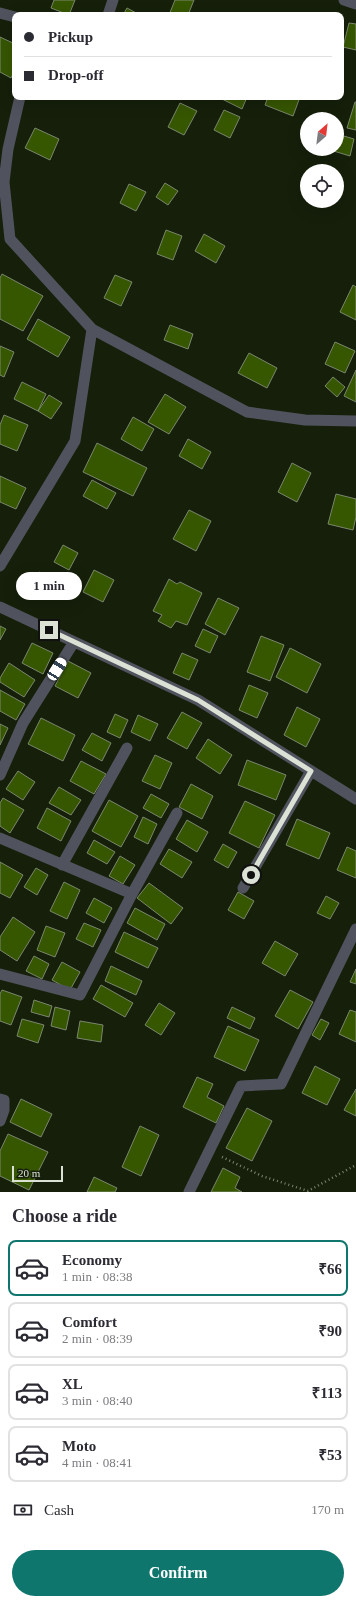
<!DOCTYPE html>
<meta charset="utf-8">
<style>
body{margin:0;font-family:Georgia,serif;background:#f7f7f7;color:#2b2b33;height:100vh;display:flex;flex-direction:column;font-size:15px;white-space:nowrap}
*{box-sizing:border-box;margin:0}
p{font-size:13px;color:#7c7c81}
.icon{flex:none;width:22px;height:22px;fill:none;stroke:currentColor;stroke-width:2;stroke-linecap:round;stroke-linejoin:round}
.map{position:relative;height:1192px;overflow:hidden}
.side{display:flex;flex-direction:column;background:#fff;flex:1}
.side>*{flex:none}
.guide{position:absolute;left:12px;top:12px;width:332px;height:88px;border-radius:8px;box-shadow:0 4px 16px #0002;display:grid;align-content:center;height:88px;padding:0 12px;background:#fff}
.needle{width:26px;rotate:28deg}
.controls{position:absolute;left:300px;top:112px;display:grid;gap:8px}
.controls a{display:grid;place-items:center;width:44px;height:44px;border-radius:50%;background:#fff;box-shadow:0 4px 16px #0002;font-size:20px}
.scale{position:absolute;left:12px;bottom:10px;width:51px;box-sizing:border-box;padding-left:4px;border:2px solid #dbe2d5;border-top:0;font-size:11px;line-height:14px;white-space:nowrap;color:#dbe2d5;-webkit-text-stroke:3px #151f0a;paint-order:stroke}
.end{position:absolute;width:18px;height:18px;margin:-9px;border:5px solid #dbe2d5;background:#111;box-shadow:0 0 0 2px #111}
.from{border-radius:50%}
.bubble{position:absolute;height:28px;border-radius:14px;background:#fff;box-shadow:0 4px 16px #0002;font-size:13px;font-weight:700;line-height:28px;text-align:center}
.car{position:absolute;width:12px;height:24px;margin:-12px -6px;border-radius:5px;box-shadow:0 0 3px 1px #0007;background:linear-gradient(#fff 24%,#345 0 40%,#fff 0 76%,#345 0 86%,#fff 0)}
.guide b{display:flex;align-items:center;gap:14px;height:38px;font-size:15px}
.guide b+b{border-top:1px solid #e1e1e2}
.guide i{width:10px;height:10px;background:#2b2b33}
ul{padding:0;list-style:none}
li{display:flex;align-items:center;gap:12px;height:56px;margin:0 8px 6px;padding:0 4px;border:2px solid #e1e1e2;border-radius:8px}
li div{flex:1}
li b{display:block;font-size:15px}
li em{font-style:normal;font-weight:700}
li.selected{border-color:#0f766e}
li>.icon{width:36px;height:36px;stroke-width:1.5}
h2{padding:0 12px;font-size:18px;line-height:48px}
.pay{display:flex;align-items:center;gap:10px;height:44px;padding:0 12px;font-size:15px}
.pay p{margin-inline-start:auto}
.primary-button{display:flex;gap:8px;margin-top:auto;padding:8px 12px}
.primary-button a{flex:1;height:46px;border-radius:24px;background:#0f766e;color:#fff;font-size:16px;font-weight:700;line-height:46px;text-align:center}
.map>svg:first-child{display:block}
.building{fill:#365600;stroke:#7a876e}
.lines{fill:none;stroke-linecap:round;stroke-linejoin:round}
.path{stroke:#7c8574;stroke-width:2.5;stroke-dasharray:1 3;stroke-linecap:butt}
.minor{stroke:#50535d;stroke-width:11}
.route{stroke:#dbe2d5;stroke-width:5}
</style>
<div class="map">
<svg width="356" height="1192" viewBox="0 0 356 1192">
<rect width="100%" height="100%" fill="#151f0a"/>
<path class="building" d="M54 0H75L69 15 51 8Z
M175 0H194L188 15H169Z
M127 8 140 15H123Z
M349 23 356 24V50L343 47Z
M0 37 15 44V70L11 78 0 72Z
M221 97H247L242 109 220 98Z
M268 97H300L293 116 265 105Z
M355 102H356V130L347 128Z
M180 103 197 111 184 135 168 127Z
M224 110 240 117 230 138 214 130Z
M35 128 59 139 50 160 25 148Z
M337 134 354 139 350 156 327 149H337Z
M165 183 178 191 168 205 156 197Z
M129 184 146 192 136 211 120 203Z
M166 230 182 236 173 260 157 254Z
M204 234 225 246 216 263 195 251Z
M2 274 43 296 23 331 0 319V278Z
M115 275 132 282 121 306 104 298Z
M353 285 356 287V320L340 312Z
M38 319 70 337 58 357 27 339Z
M170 325 193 334 188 349 164 340Z
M335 342 355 351 345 373 325 364Z
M0 346 14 352 4 377 0 375Z
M249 353 277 368 267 388 238 373Z
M356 370V402L344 396Z
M333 377 345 387 337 397 325 386Z
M22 382 46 394 38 411 14 399Z
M165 394 186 407 169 434 148 422Z
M49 395 62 403 51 419 38 411Z
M4 415 28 425 17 451 0 444V425Z
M133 417 154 429 142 451 121 439Z
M188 439 211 452 202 469 179 456Z
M97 443 147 468 133 496 83 472Z
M292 463 311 473 297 502 278 492Z
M0 476 26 488 16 509 0 502Z
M92 480 116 493 107 509 83 496Z
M336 494 356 499V517L353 530 328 524Z
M189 510 211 521 196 551 173 539Z
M63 545 78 553 69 570 54 562Z
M94 570 114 580 103 602 83 592Z
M39 572 52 577 45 596 32 591Z
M169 579 177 584 180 582 202 593 187 625 176 621 171 628 158 621 162 615 153 611Z
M218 598 239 608 225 635 205 624Z
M0 626 6 629 0 640Z
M203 629 218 636 210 653 195 646Z
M261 636 284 645 270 681 247 672Z
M32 643 53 653 43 674 22 663Z
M290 648 321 664 307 693 276 677Z
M182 653 198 660 189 680 173 673Z
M68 661 91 673 78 698 55 686Z
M9 663 35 680 24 697 0 682V678Z
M249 685 268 693 257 718 239 710Z
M0 690 25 704 16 720 0 711Z
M297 707 320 719 306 747 284 735Z
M182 712 202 723 187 749 167 738Z
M115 714 128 720 120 738 107 732Z
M138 715 158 724 150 741 131 732Z
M41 718 75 735 63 761 28 744Z
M0 724 8 728 0 745Z
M92 733 111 743 102 761 82 750Z
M208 739 232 755 220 774 196 758Z
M155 755 172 763 160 789 142 781Z
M247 760 286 775 276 800 238 785Z
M81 761 106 774 94 794 70 781Z
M18 771 35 782 23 800 6 789Z
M191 784 213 796 202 819 179 807Z
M59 787 81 800 71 815 49 803Z
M151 794 169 804 161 818 143 808Z
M3 798 24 810 10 833 0 826V803Z
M109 800 138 816 121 847 92 831Z
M245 801 275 815 259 848 229 833Z
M47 808 71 821 61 841 37 828Z
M143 817 157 824 148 844 134 837Z
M297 819 330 833 319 859 286 845Z
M187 820 208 832 197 852 176 839Z
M94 840 115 852 107 864 87 853Z
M223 844 237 852 228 868 214 860Z
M347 847 356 851V878L337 870Z
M169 849 192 862 182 878 160 864Z
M120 856 135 865 123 884 109 876Z
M0 862 23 875 10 898 0 893Z
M36 868 48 875 37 895 24 887Z
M64 882 80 890 67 919 50 911Z
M149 883 183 908 171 924 137 898Z
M238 892 254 901 244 919 228 910Z
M326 896 339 903 330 919 317 913Z
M94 898 112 908 104 923 86 913Z
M135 908 165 924 157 940 127 923Z
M13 917 35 932 17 961 0 950V937Z
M84 923 101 930 93 947 76 939Z
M46 926 65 933 55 957 37 950Z
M124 932 158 948 148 968 115 952Z
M275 941 298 954 285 976 262 963Z
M34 956 49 964 42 979 26 971Z
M62 962 80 972 70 990 52 980Z
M111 966 142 981 136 995 105 981Z
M356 969V984L350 982Z
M101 985 133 1003 125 1017 93 999Z
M2 990 22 997 11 1025 0 1021V994Z
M290 990 313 1002 298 1029 275 1016Z
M34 1000 52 1006 49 1017 31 1012Z
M159 1003 175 1013 161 1035 145 1025Z
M55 1007 70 1011 66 1030 51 1026Z
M232 1007 255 1018 250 1029 227 1018Z
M350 1010 356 1012V1042L339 1034Z
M22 1019 44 1025 38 1043 17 1036Z
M321 1019 329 1023 320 1040 312 1035Z
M80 1021 103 1025 101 1042 77 1038Z
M228 1026 259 1040 245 1071 214 1057Z
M315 1066 340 1079 327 1105 302 1093Z
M197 1077 213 1084 207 1097 224 1106 216 1123 183 1107Z
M356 1089V1116L344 1110Z
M21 1099 52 1114 41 1137 10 1122Z
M247 1108 272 1121 252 1161 226 1148Z
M140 1126 159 1135 141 1176 122 1167Z
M8 1134 48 1152 29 1190 0 1176V1151Z
M223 1168 240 1177 235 1188 242 1192H211Z
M94 1177 117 1188 115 1192H87Z"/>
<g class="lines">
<path class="path" d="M222 1157 262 1176 308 1191 356 1165"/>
<path class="minor" d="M344 0 356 4
M0 13 15 17
M108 15 113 0
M92 329 247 412 305 420 356 421
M0 566 75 441 92 329 10 239 4 182 8 149 20 97
M0 607 198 700 356 799
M0 775 23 723 74 642
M0 838 132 894 80 995 0 974
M62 865 127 748
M243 888 311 771
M132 894 177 813
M0 1099 4 1100V1110L0 1121
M189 1192 241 1086 281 1084 356 929"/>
</g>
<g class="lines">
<path class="route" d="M49 630 198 700 311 771 251 875"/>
</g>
</svg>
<div class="controls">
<a><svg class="needle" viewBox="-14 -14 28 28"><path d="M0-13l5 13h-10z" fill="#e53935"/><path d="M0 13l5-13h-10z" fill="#7c7c81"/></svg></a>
<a><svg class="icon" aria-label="locate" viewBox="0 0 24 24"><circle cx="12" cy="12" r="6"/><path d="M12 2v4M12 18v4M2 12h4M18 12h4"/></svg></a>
</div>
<div class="scale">20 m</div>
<i class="end from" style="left:251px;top:875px"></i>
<i class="end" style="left:49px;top:630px"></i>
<div class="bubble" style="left:16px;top:572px;width:66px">1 min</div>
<i class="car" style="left:57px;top:669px;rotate:32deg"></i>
<div class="guide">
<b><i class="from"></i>Pickup</b>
<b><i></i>Drop-off</b>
</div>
</div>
<section class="side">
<h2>Choose a ride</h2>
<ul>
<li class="selected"><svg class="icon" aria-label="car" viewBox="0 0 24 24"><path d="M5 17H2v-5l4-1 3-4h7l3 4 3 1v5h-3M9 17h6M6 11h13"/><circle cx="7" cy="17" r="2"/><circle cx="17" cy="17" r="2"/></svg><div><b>Economy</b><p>1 min · 08:38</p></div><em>₹66</em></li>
<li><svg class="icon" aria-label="car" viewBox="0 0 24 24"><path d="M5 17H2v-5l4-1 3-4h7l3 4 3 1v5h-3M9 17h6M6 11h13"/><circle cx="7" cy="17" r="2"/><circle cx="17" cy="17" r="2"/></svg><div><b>Comfort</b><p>2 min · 08:39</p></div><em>₹90</em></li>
<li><svg class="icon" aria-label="car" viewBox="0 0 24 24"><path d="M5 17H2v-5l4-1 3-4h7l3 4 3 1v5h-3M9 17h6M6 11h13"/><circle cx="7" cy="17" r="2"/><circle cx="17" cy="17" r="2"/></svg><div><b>XL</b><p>3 min · 08:40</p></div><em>₹113</em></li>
<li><svg class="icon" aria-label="car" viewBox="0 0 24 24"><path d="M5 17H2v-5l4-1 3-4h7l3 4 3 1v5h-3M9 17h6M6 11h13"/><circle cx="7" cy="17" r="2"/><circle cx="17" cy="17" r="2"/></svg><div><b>Moto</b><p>4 min · 08:41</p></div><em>₹53</em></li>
</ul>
<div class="pay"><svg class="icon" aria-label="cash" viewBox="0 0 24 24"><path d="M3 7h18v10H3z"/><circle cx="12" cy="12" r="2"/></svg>Cash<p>170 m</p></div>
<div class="primary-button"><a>Confirm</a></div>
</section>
